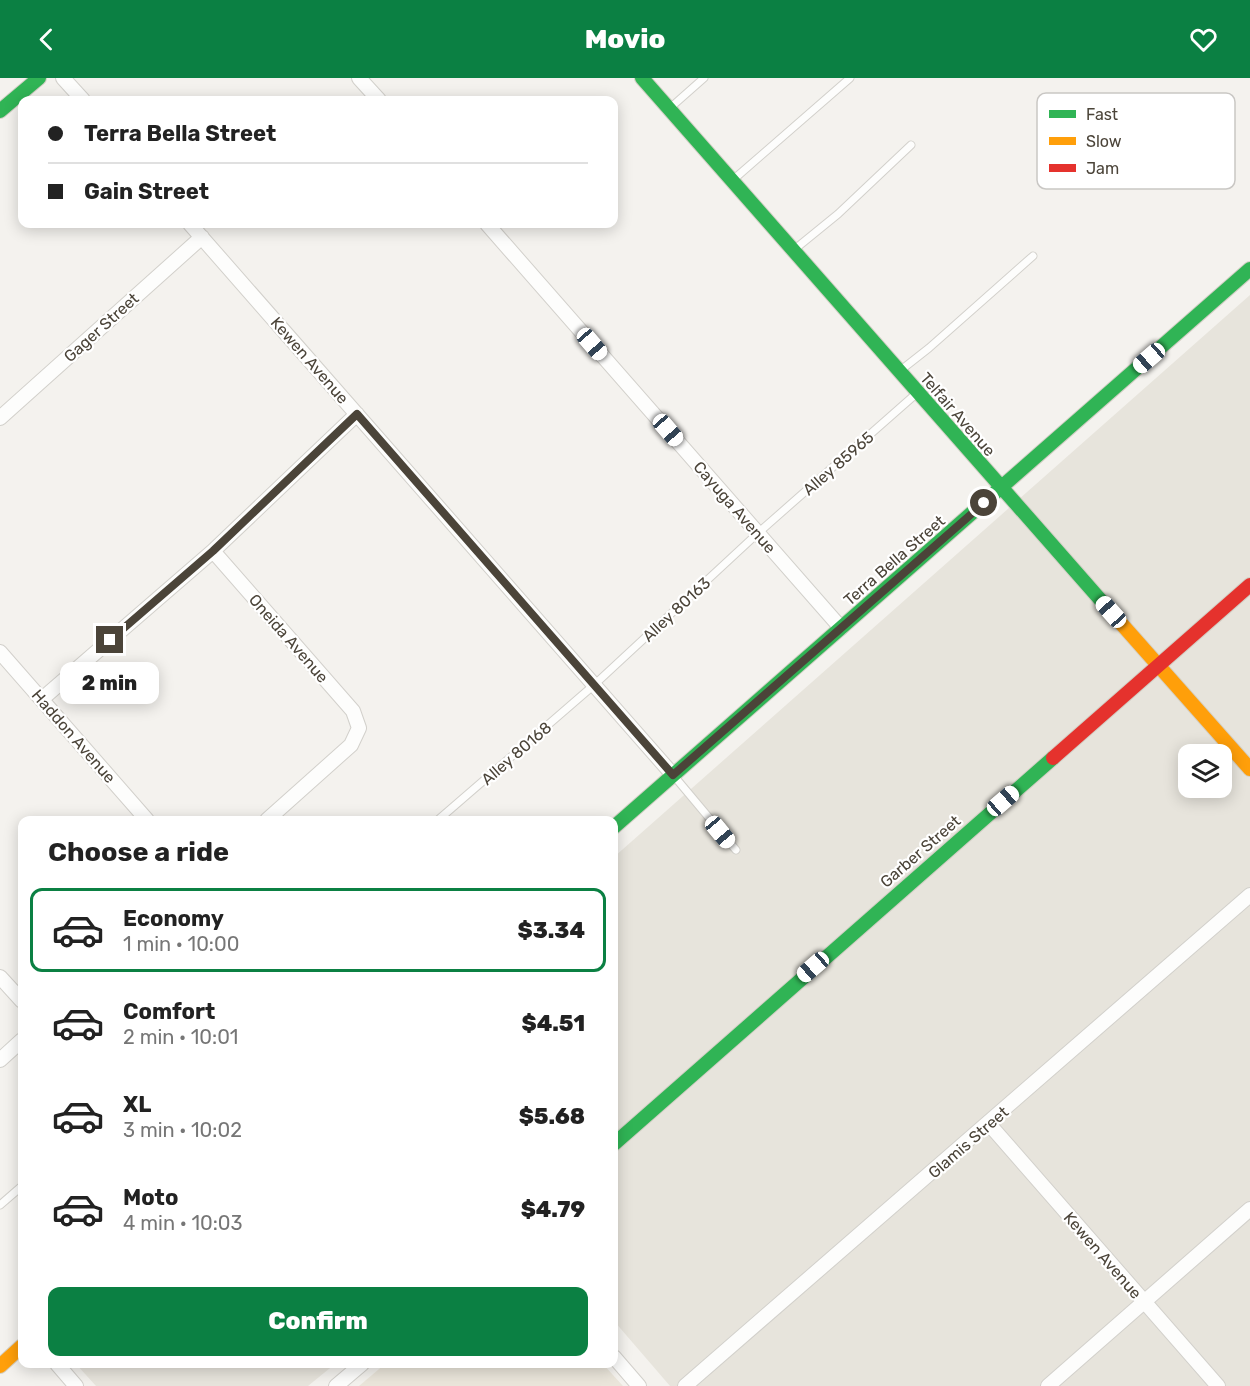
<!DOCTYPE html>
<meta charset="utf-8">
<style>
body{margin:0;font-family:Rubik,sans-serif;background:#f6f6f6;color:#222;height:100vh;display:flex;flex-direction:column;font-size:22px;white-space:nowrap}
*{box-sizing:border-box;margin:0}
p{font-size:20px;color:#767676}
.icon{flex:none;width:33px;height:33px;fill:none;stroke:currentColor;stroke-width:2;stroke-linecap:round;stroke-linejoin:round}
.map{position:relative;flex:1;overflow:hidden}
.side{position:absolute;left:18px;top:738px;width:600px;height:552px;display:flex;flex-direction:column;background:#fff;border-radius:12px;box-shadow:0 3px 15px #0003}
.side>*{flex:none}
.banner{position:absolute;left:18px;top:18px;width:600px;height:132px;border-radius:12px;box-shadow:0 3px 15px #0003;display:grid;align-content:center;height:132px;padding:0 30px;background:#fff}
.fabs{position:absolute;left:1178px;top:666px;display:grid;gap:12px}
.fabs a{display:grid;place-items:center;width:54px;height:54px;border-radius:12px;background:#fff;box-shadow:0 3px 15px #0003;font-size:30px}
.end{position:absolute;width:27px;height:27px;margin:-14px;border:8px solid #4b4439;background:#fff;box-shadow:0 0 0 3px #fff}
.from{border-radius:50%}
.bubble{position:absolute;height:42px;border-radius:12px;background:#fff;box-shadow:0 3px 15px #0003;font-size:20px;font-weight:800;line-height:42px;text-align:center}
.car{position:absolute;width:18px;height:36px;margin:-18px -9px;border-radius:8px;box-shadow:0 0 4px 2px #0007;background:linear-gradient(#fff 24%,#345 0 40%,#fff 0 76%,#345 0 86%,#fff 0)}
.banner b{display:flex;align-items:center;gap:21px;height:57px;font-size:22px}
.banner b+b{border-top:2px solid #e0e0e0}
.banner i{width:15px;height:15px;background:#222}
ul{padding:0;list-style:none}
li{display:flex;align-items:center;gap:18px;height:84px;margin:0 12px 9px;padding:0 18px;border:3px solid transparent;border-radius:12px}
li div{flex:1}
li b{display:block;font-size:22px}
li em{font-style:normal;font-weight:800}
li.current{border-color:#0b8043}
li>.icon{width:54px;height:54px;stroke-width:1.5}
h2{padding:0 30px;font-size:27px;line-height:72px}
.action{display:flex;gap:12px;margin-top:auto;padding:12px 30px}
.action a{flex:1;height:69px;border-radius:12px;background:#0b8043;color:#fff;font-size:24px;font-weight:800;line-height:69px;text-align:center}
header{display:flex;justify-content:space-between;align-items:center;height:78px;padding:0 30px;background:#0b8043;color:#fff;font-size:27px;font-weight:800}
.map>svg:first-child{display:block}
.residential{fill:#e7e4dc;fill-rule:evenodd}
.education{fill:#eae5da}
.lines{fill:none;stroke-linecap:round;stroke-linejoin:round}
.lane-casing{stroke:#d2d0cb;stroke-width:9}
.street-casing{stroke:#d2d0cb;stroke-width:16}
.fast-casing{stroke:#d3cfc5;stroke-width:16}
.slow-casing{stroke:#d3cfc5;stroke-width:16}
.jam-casing{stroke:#d3cfc5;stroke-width:16}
.lane{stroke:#fdfdfc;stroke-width:7}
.street{stroke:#fdfdfc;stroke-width:14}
.fast{stroke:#30b455;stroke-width:14}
.slow{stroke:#ff9f0a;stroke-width:14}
.jam{stroke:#e5322d;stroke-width:14}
.route{stroke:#4b4439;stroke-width:8}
.labels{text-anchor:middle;stroke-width:4.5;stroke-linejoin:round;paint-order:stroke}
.street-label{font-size:16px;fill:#4b4439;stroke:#fff}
.key{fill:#fff;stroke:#c9c7c4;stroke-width:1.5}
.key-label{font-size:16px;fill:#4b4439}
</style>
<header><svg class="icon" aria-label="back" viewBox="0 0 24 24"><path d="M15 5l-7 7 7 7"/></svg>Movio<svg class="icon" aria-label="heart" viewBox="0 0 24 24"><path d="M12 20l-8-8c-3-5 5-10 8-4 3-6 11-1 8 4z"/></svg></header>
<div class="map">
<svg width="1250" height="1308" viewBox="0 0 1250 1308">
<rect width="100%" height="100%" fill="#f4f2ee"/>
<path class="residential" d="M1250 217V1308H670L614 1243V779ZM1188 676H1221V710H1188Z
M76 1286H335L308 1308H96Z"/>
<path class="education" d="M385 1286H603L623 1308H359Z"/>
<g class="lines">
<g class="lane-casing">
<path id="lane" d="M670 30 704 0
M734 101 850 0
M795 171 838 136 911 67
M901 292 929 270 1033 178
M674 698 736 772
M438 742 594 607 758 455 917 315
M0 1127 22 1108"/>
</g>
<g class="street-casing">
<path id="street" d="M63 0 83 22
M359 0 379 22
M190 146 673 697
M487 146 841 550
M0 340 202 159
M213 473 353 633 359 650 351 667 267 742
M0 574 147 742
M42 621 213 473 357 336
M0 899 22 923
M0 982 22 962
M989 1046 1218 1308
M614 1279 639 1308
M57 1286 76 1308
M336 1308 362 1286
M685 1308 1250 817
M1048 1308 1250 1131"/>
</g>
<g class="fast-casing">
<path id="fast" d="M642 0 1119 543
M0 33 39 0
M614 749 1250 191
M614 1066 1053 680"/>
</g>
<g class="slow-casing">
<path id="slow" d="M1119 543 1250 691
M0 1288 22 1268"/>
</g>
<g class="jam-casing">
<path id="jam" d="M1053 680 1250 507"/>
</g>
<use href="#lane" class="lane"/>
<use href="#street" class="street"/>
<use href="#fast" class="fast"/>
<use href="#slow" class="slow"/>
<use href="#jam" class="jam"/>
</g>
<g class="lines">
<path class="route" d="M110 562 213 473 357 336 673 697 984 425"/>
</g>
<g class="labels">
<g class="street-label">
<text transform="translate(101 249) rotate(-42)" y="6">Gager Street</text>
<text transform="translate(310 282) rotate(49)" y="6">Kewen Avenue</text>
<text transform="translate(958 336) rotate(49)" y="6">Telfair Avenue</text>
<text transform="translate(838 385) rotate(-41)" y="6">Alley 85965</text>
<text transform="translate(735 429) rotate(49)" y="6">Cayuga Avenue</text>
<text transform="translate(894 482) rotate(-41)" y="6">Terra Bella Street</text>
<text transform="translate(676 531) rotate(-43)" y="6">Alley 80163</text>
<text transform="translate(289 560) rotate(49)" y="6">Oneida Avenue</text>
<text transform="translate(74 658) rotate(49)" y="6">Haddon Avenue</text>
<text transform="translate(516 675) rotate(-41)" y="6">Alley 80168</text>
<text transform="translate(920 773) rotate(-41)" y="6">Garber Street</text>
<text transform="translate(968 1064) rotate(-41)" y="6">Glamis Street</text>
<text transform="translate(1103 1177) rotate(49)" y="6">Kewen Avenue</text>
</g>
</g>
<rect x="1037" y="15" width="198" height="96" rx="9" class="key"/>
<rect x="1049" y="32" width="27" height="8" fill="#30b455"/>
<rect x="1049" y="59" width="27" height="8" fill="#ff9f0a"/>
<rect x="1049" y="86" width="27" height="8" fill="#e5322d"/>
<g class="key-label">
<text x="1086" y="42">Fast</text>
<text x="1086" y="69">Slow</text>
<text x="1086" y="96">Jam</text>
</g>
</svg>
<div class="fabs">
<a><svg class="icon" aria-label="layers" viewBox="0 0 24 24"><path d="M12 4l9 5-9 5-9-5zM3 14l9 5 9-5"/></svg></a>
</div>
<i class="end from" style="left:984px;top:425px"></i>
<i class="end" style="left:110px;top:562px"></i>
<div class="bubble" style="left:60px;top:584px;width:99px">2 min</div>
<i class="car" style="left:592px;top:266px;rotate:139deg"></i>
<i class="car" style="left:1149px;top:280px;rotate:229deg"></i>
<i class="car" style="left:668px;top:352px;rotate:139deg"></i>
<i class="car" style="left:1111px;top:534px;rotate:318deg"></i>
<i class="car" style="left:1003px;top:723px;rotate:49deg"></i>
<i class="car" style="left:720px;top:754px;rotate:140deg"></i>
<i class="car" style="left:813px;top:889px;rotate:229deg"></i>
<div class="banner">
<b><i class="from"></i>Terra Bella Street</b>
<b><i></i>Gain Street</b>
</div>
<section class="side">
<h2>Choose a ride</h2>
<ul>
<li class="current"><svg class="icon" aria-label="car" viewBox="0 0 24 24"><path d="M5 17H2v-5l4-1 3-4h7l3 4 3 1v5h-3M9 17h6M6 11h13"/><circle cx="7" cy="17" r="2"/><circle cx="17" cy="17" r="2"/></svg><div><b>Economy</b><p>1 min · 10:00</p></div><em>$3.34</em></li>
<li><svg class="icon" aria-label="car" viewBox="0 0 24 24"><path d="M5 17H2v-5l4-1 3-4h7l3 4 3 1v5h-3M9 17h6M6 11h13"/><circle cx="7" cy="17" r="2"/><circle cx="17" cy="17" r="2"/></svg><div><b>Comfort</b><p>2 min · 10:01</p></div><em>$4.51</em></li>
<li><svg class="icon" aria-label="car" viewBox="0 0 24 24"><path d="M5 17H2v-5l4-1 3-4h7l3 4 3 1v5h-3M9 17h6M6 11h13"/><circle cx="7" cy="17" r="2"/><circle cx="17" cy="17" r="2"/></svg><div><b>XL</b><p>3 min · 10:02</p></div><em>$5.68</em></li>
<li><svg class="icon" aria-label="car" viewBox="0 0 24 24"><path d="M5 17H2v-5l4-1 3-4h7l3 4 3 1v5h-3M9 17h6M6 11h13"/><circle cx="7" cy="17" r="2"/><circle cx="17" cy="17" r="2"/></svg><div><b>Moto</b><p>4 min · 10:03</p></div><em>$4.79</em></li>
</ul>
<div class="action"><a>Confirm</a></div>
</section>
</div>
